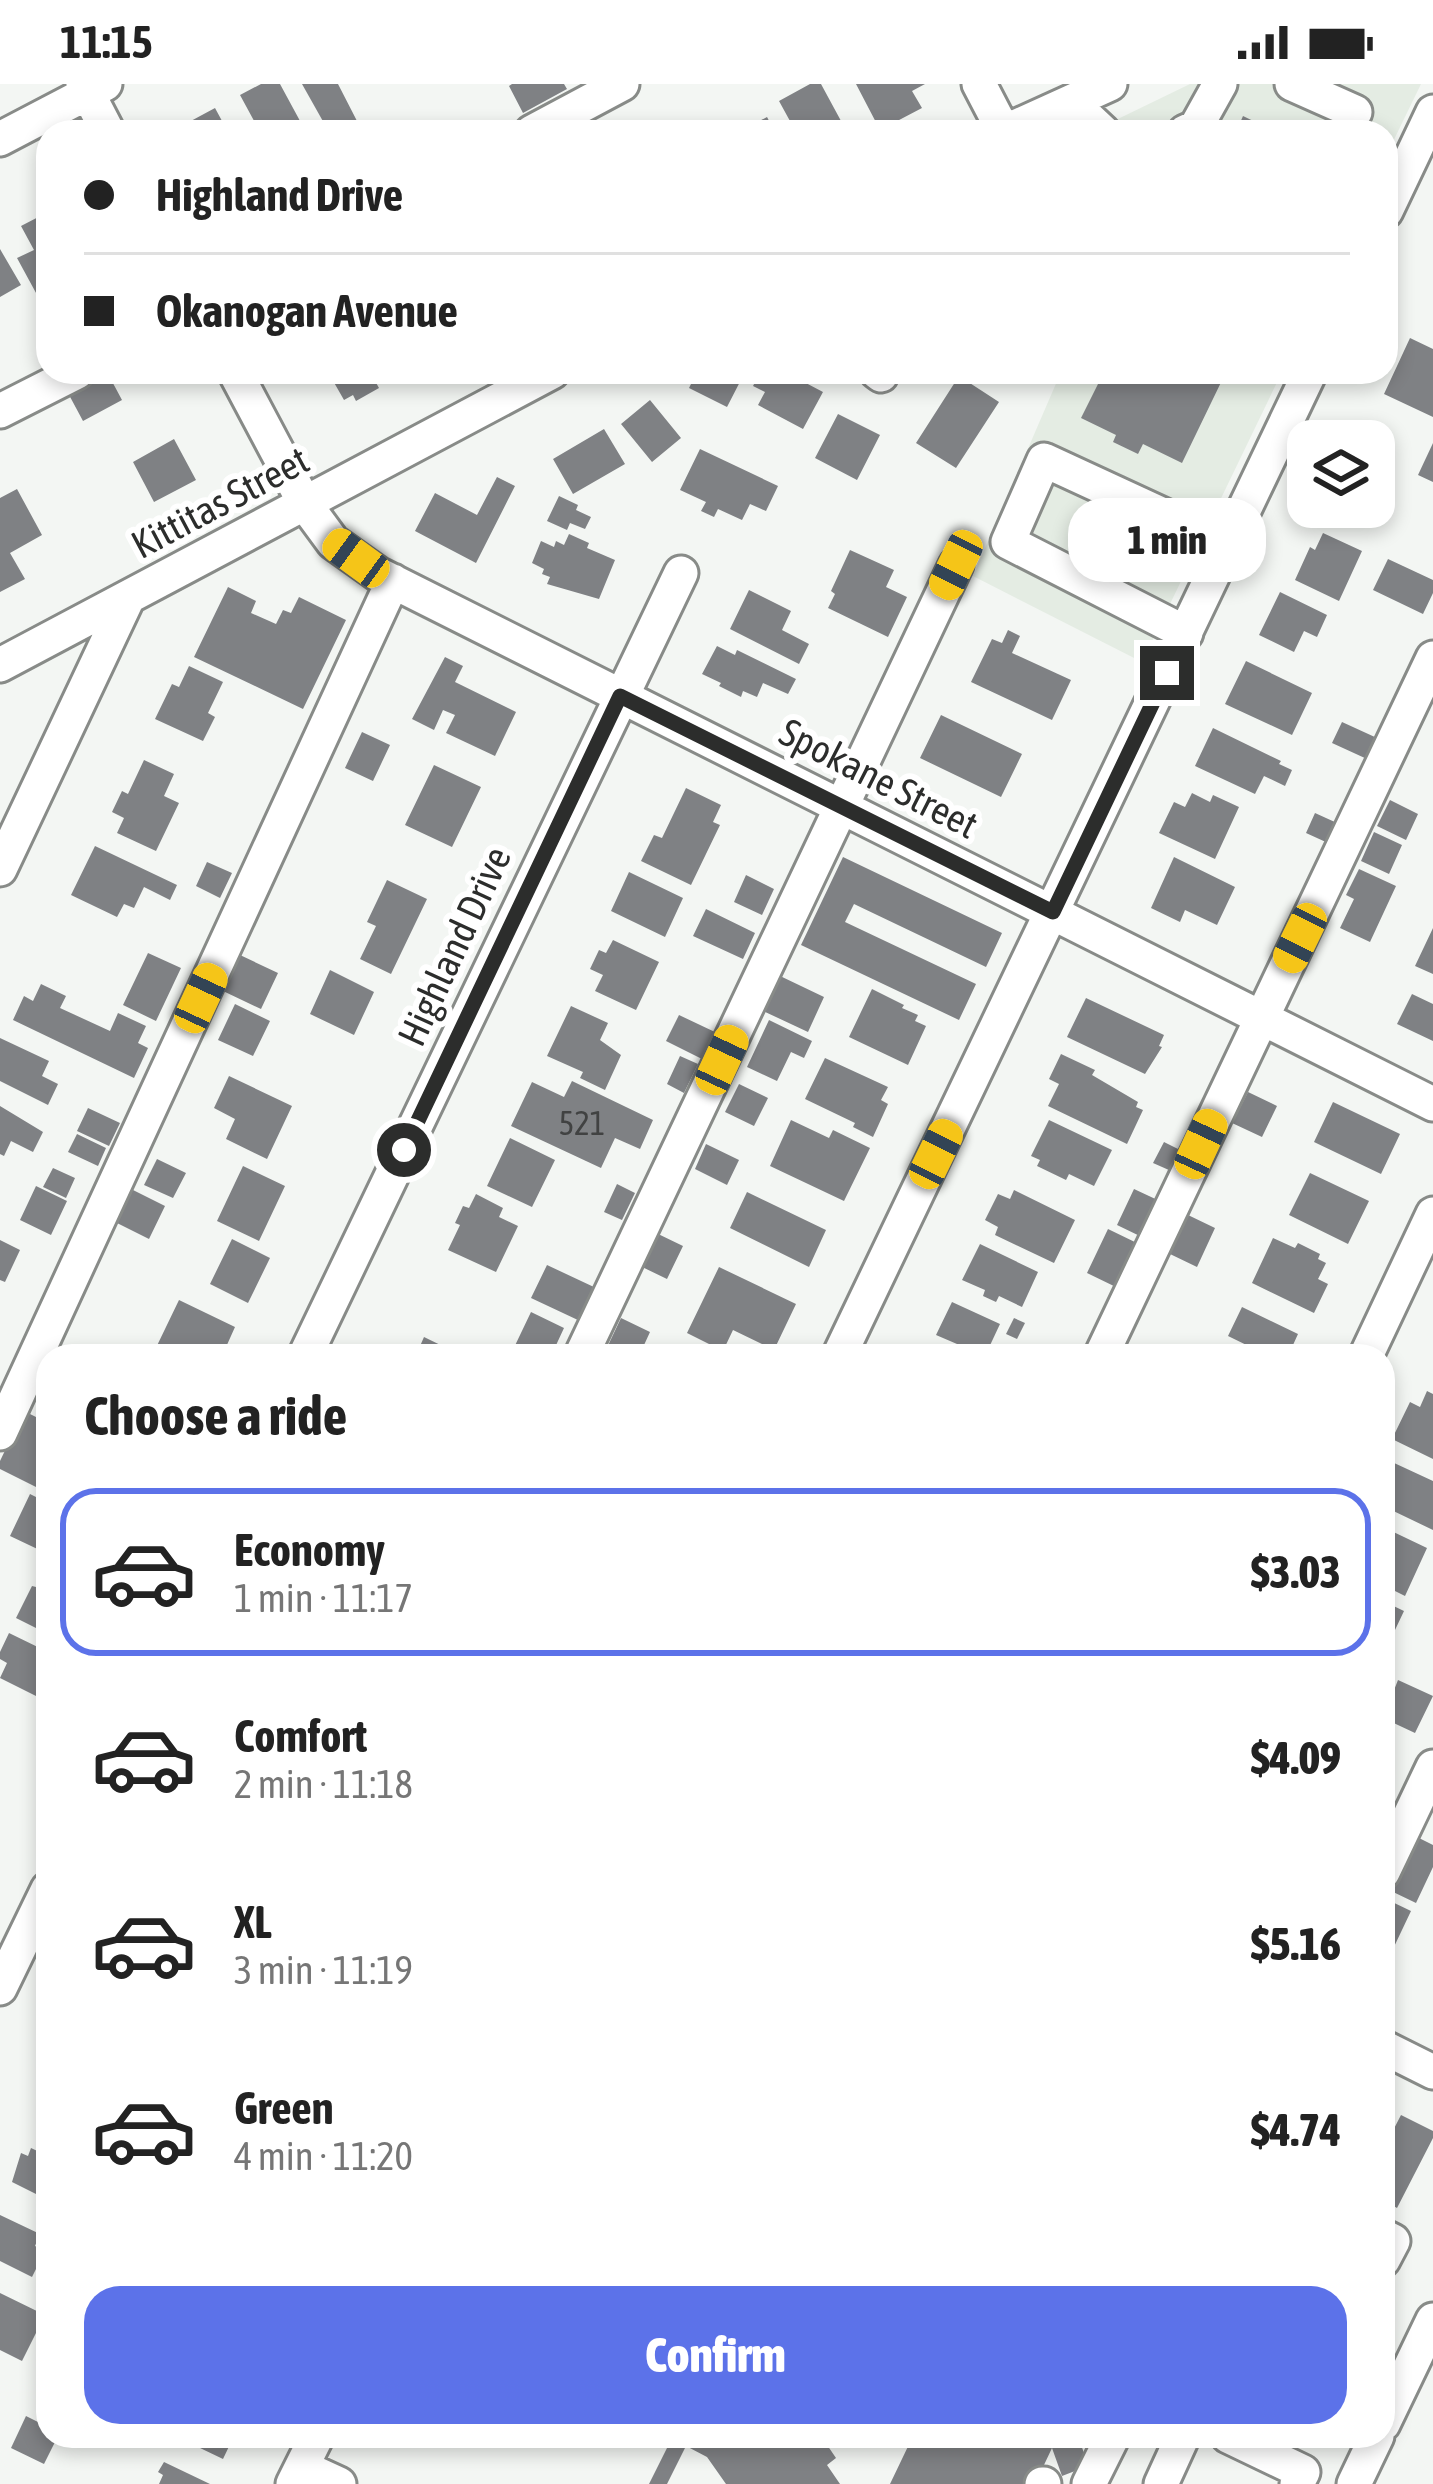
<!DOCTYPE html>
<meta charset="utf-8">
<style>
body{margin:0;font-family:"Asap Condensed",sans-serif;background:#f2f2f2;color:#222;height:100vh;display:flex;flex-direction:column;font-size:45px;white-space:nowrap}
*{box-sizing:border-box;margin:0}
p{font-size:39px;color:#767676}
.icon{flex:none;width:66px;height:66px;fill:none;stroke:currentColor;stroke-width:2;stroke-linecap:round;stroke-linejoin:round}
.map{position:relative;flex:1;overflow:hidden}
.sheet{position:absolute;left:36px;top:1260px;width:1359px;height:1104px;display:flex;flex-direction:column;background:#fff;border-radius:36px;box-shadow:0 6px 18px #0003}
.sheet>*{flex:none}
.hud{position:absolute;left:36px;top:36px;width:1362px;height:264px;border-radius:36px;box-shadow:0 6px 18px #0003;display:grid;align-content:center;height:264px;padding:0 48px;background:#fff}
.controls{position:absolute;left:1287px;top:336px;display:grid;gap:24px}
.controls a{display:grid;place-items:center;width:108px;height:108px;border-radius:24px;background:#fff;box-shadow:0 6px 18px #0003;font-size:60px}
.end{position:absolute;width:54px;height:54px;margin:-27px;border:15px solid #2c2d2c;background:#fff;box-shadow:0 0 0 6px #fff}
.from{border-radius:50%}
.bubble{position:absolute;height:84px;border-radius:36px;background:#fff;box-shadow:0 6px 18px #0003;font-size:39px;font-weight:800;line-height:84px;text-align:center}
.car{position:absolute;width:36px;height:72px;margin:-36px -18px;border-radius:15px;box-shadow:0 0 9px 3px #0007;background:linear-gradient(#f5c518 24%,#345 0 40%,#f5c518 0 76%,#345 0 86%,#f5c518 0)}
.hud b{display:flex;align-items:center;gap:42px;height:114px;font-size:45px}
.hud b+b{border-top:3px solid #e0e0e0}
.hud i{width:30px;height:30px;background:#222}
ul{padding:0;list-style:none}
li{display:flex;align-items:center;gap:36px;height:168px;margin:0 24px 18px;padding:0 24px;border:6px solid transparent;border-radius:36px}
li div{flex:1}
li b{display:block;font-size:45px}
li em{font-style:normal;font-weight:800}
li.on{border-color:#5c72e9}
li>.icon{width:108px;height:108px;stroke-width:1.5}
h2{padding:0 48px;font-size:54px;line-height:144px}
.primary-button{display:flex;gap:24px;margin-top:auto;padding:24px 48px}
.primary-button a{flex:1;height:138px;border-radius:36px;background:#5c72e9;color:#fff;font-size:48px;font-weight:800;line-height:138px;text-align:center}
.status{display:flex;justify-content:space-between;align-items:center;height:84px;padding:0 60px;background:#fff;direction:ltr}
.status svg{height:33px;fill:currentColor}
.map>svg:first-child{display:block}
.built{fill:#e4ece3}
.building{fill:#7f8184}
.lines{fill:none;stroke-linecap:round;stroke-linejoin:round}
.minor-casing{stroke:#888b88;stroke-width:39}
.minor{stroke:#fff;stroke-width:33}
.route{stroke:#2c2d2c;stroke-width:15}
.labels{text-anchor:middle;stroke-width:12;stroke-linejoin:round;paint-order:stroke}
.number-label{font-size:33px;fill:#414242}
.street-label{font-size:39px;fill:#2c2d2c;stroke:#fff}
</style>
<div class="status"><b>11:15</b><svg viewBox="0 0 49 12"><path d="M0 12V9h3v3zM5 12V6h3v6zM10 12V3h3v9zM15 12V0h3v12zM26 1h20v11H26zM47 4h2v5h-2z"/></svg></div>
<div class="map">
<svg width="1433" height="2400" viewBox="0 0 1433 2400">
<rect width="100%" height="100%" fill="#f3f6f3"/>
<path class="built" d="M1190 0H1421L1386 72V48H1091Z
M1061 288H1282L1142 578 973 492Z"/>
<path class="building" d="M261 0H280L306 48H260L240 11Z
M302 0H338L357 37 329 48Z
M512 0H564L567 5 523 29 509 2Z
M810 0H821L847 48H796L779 17Z
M856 0H925L912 7 922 24 880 46Z
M215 24 228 48H178L176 45Z
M1243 32 1276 48H1236Z
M767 33 775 48H739Z
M48 128V231L17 174 34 166 21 142Z
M0 165 21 201 0 213Z
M1410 254 1433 265V333L1384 310Z
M107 288 122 316 83 337 68 309Z
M328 288H370L379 304 356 317 353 311 344 316Z
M697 288H745L727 323 689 304Z
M760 288H785L823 308 803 345 758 321 765 308 753 302Z
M1104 288H1226L1182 379 1143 360 1138 370 1113 358 1116 351 1081 334Z
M959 292 999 318 956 384 916 359Z
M650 316 681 354 652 378 621 340Z
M838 330 880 351 857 396 815 374Z
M604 345 625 380 573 410 553 375Z
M174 355 196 396 154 418 133 378Z
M1433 359V398L1418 391Z
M700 365 778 402 766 427 750 420 742 436 718 425 714 433 701 427 706 418 680 406Z
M497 393 515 402 476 479 415 447 435 409 477 431Z
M17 405 42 451 10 469 25 495 0 508V414Z
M559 412 578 421 576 426 591 433 585 445 570 439 567 446 547 437Z
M1323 449 1362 467 1339 517 1295 496 1310 463 1315 466Z
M569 450 589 459 587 464 615 476 599 515 547 500 550 493 542 490 544 485 532 479 541 457 554 463 556 457 564 461Z
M850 466 894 486 886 503 907 513 888 553 828 524 835 510 831 507Z
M1388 475 1433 496V509L1423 530 1373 506Z
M228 503 256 517 251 529 276 540 283 526 291 529 299 513 346 536 303 625 194 573Z
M749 506 791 527 782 546 809 560 799 580 730 545Z
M1280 508 1327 531 1317 553 1304 547 1294 568 1259 551Z
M1008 546 1020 552 1012 569 1071 596 1052 636 971 598 992 555 1002 559Z
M717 562 735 571 737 566 796 595 788 610 763 599 757 613 743 607 741 613 719 602 721 599 702 590Z
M445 573 463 582 455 598 516 628 495 672 446 649 455 631 443 626 434 646 412 635Z
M1246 577 1312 609 1292 651 1225 620Z
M189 582 223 598 208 629 215 633 203 657 155 635 172 600 179 603Z
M941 631 1022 670 1001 713 920 674Z
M1342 638 1377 654 1367 675 1332 659Z
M1213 644 1281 677 1279 680 1292 686 1285 702 1264 692 1255 710 1195 682Z
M362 648 390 661 373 697 345 684Z
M144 676 174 690 164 712 179 719 156 767 117 749 124 734 112 728 122 707 128 710Z
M434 681 481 703 452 763 405 741Z
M686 704 721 721 713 738 720 741 691 801 641 777 654 751 662 754Z
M1192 709 1210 718 1213 711 1239 723 1215 775 1159 749 1174 718 1185 723Z
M1390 716 1418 730 1406 756 1377 742Z
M1315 729 1337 739 1328 759 1306 749Z
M1374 748 1402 761 1389 790 1361 777Z
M95 762 177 801 170 816 144 803 134 824 124 820 117 833 71 811Z
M843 773 1002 849 986 883 854 820 845 838 976 900 959 936 801 861Z
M1174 773 1235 803 1217 841 1185 826 1180 838 1151 824Z
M207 778 232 789 220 814 196 802Z
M1359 785 1396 802 1370 858 1340 844 1354 815 1346 811Z
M629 788 683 814 665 853 611 827Z
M746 791 774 805 762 831 734 818Z
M387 796 427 815 391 890 360 875 376 842 367 838Z
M706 825 755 849 743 875 693 852Z
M1433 844V890L1415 882Z
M613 856 659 878 636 926 595 907 603 891 590 885 599 866 606 869Z
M148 869 181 884 156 937 123 921Z
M240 871 278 889 261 925 223 907Z
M330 886 374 908 354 951 310 930Z
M778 891 824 913 808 948 761 926Z
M41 900 66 912 60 924 110 947 118 929 146 942 138 959 148 964 134 994 13 936 24 912 33 917Z
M872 905 904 921 902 924 918 931 915 937 926 942 908 981 849 953Z
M1412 910 1433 920V957L1397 940Z
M1086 914 1164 951 1159 962 1162 963 1145 990 1067 953Z
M235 920 270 937 253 972 218 956Z
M571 922 608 939 600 956 621 971 605 1006 580 994 583 988 547 972Z
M679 931 717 949 704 976 666 957Z
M769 936 812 957 804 974 791 968 777 997 747 983Z
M0 954 49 977 42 992 58 1000 48 1021 0 997Z
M1061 970 1095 986 1092 991 1138 1018 1136 1023 1143 1026 1127 1060 1048 1022 1059 1000 1049 995Z
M680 972 698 980 684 1009 667 1000Z
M825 974 888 1003 881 1016 888 1020 873 1053 853 1043 855 1039 805 1015Z
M229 992 292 1022 267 1075 226 1055 235 1035 214 1024Z
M572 997 653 1036 640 1065 615 1054 601 1084 511 1042 532 998 564 1013Z
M739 1000 768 1014 754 1042 725 1028Z
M1248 1008 1277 1022 1262 1053 1232 1039Z
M1333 1018 1400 1050 1381 1090 1314 1058Z
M0 1022 43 1048 33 1068 11 1057 4 1072 0 1070Z
M88 1024 120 1039 109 1062 77 1047Z
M791 1036 829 1054 833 1046 870 1064 844 1117 770 1082Z
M1049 1036 1112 1066 1094 1102 1069 1090 1066 1096 1037 1082 1040 1076 1031 1072Z
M77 1050 106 1064 98 1082 68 1068Z
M510 1054 555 1076 532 1123 487 1102Z
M1164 1058 1188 1070 1178 1090 1153 1079Z
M706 1060 739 1076 727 1101 695 1085Z
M157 1075 186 1089 173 1114 144 1101Z
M243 1082 285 1102 259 1157 217 1137Z
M53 1084 75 1094 66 1114 43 1103Z
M1310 1089 1369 1117 1348 1160 1289 1131Z
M617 1100 635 1109 622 1136 604 1128Z
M36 1102 67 1117 51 1151 20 1136Z
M131 1105 165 1122 149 1155 115 1138Z
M1134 1105 1164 1119 1146 1155 1117 1141Z
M1014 1106 1075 1136 1054 1179 995 1151 998 1143 985 1136 998 1110 1010 1115Z
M747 1108 826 1146 809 1183 730 1144Z
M476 1110 503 1124 499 1133 518 1142 496 1188 448 1166 460 1141 455 1139 463 1122 469 1124Z
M1188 1131 1215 1144 1197 1183 1170 1170Z
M1108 1145 1141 1161 1120 1205 1087 1189Z
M654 1148 683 1162 667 1195 638 1181Z
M1273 1154 1295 1164 1298 1159 1320 1170 1318 1175 1326 1179 1318 1195 1328 1200 1314 1229 1252 1199Z
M232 1155 270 1174 248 1219 210 1200Z
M0 1156 20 1166 5 1198 0 1196Z
M980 1160 1038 1188 1022 1223 999 1212 996 1218 983 1212 985 1206 962 1196Z
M547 1181 596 1204 580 1237 531 1214Z
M719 1183 796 1220 774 1266 733 1246 723 1267 687 1249Z
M179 1216 235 1243 222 1272H152Z
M952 1218 1000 1240 985 1272 936 1251Z
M1242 1223 1298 1250 1288 1272H1269L1228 1252Z
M531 1228 564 1244 551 1272H510Z
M621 1234 650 1248 639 1272H603Z
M1014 1234 1025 1239 1017 1255 1006 1250Z
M424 1253 463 1272H409L412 1266 417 1269Z
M1427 1307 1433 1310V1375L1392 1355 1410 1318 1420 1323Z
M24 1327 48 1339V1409L0 1385V1377Z
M1392 1378 1433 1397V1446L1383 1422V1396Z
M30 1410 48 1419V1470L10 1452Z
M1383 1443 1427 1464 1405 1512 1383 1501Z
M32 1502 48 1506V1542L39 1538 36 1544 16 1534Z
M1383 1517 1404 1527 1386 1565 1383 1563Z
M9 1549 48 1568V1618L0 1594 7 1579 0 1575V1568Z
M1398 1596 1433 1612 1415 1649 1383 1634Z
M1415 1752 1433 1761V1783L1416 1819 1389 1806Z
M1386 1815 1411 1827 1383 1886V1822Z
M1401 2031 1433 2047V2054L1397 2124 1383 2116V2066Z
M31 2064 48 2072V2116L12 2098 21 2069 28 2072Z
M0 2131 40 2150 35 2162 45 2167 32 2193 0 2177Z
M0 2209 45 2231 22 2277 0 2266Z
M26 2332 48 2343V2352H58L44 2380 11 2364Z
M175 2352H234L223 2375Z
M493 2352H579L580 2355 494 2362Z
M673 2352H821L836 2374 827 2381 840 2400H726L707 2373 686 2362 667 2400H649Z
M913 2352H1097L1092 2363 1080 2357 1088 2382 1062 2392 1052 2364 1035 2400H890Z
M164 2378 210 2400H159L163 2391 158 2388Z"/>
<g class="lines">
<g class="minor-casing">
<path id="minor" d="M83 0 108 48
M979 0 1004 48
M1292 0 1355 28
M1071 18 1103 48
M532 48 622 0
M1004 48 1110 0
M1185 48 1196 43 1220 0
M0 55 105 0
M1386 127 1433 28
M235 288 305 420 333 458 378 490 1433 1020
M877 288 881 291
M0 327 77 288
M1186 549 1008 458 1044 376 1228 461
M0 581 552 288
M0 785 127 516
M305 1272 681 489
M581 1272 956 481
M839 1272 1310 288
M1101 1272 1433 574
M1366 1272 1433 1130
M0 1349 393 497
M1383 1788 1433 1683
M0 1904 48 1805
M1383 1963 1433 1988
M1383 2152 1393 2157 1383 2176
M1383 2340 1433 2236
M1228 2352 1303 2388 1297 2400
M302 2383 339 2400
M293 2400 317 2352
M1042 2400H1044
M1089 2400 1113 2352
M1161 2400 1183 2352
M1354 2400 1377 2352"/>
</g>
<use href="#minor" class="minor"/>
</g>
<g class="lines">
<path class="route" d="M404 1066 620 612 1053 828 1167 589"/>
</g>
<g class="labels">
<g class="number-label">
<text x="582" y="1051">521</text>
</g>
<g class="street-label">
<text transform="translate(220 418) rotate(-28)" y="14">Kittitas Street</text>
<text transform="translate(879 694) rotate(27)" y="14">Spokane Street</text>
<text transform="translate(454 862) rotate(-65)" y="14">Highland Drive</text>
</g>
</g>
</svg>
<div class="controls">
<a><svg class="icon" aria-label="layers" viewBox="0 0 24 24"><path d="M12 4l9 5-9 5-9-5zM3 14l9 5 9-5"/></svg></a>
</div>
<i class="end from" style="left:404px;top:1066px"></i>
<i class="end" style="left:1167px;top:589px"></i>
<div class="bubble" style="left:1068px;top:414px;width:198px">1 min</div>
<i class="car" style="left:356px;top:474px;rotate:306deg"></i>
<i class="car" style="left:956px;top:481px;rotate:206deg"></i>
<i class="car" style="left:1300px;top:854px;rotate:206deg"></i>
<i class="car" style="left:201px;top:914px;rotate:25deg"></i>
<i class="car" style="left:722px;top:976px;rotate:25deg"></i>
<i class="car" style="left:1201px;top:1060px;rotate:25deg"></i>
<i class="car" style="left:936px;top:1070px;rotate:26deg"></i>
<div class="hud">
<b><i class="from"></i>Highland Drive</b>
<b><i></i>Okanogan Avenue</b>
</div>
<section class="sheet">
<h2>Choose a ride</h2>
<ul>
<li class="on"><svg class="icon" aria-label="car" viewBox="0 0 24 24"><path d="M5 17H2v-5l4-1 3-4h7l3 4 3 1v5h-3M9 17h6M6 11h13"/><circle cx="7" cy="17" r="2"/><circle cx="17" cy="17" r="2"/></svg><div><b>Economy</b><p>1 min · 11:17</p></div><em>$3.03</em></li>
<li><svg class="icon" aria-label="car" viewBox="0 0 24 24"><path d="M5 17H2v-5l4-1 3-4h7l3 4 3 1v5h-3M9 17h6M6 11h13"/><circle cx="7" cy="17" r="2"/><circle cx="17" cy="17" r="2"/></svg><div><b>Comfort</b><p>2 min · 11:18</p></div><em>$4.09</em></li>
<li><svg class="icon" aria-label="car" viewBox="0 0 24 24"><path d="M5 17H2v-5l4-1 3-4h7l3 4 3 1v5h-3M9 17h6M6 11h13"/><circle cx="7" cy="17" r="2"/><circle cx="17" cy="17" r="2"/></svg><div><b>XL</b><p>3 min · 11:19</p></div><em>$5.16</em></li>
<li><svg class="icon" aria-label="car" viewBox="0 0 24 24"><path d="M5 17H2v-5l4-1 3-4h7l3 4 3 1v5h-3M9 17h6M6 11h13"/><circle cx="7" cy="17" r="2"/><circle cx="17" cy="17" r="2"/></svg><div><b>Green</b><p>4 min · 11:20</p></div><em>$4.74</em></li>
</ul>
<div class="primary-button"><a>Confirm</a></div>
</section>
</div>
